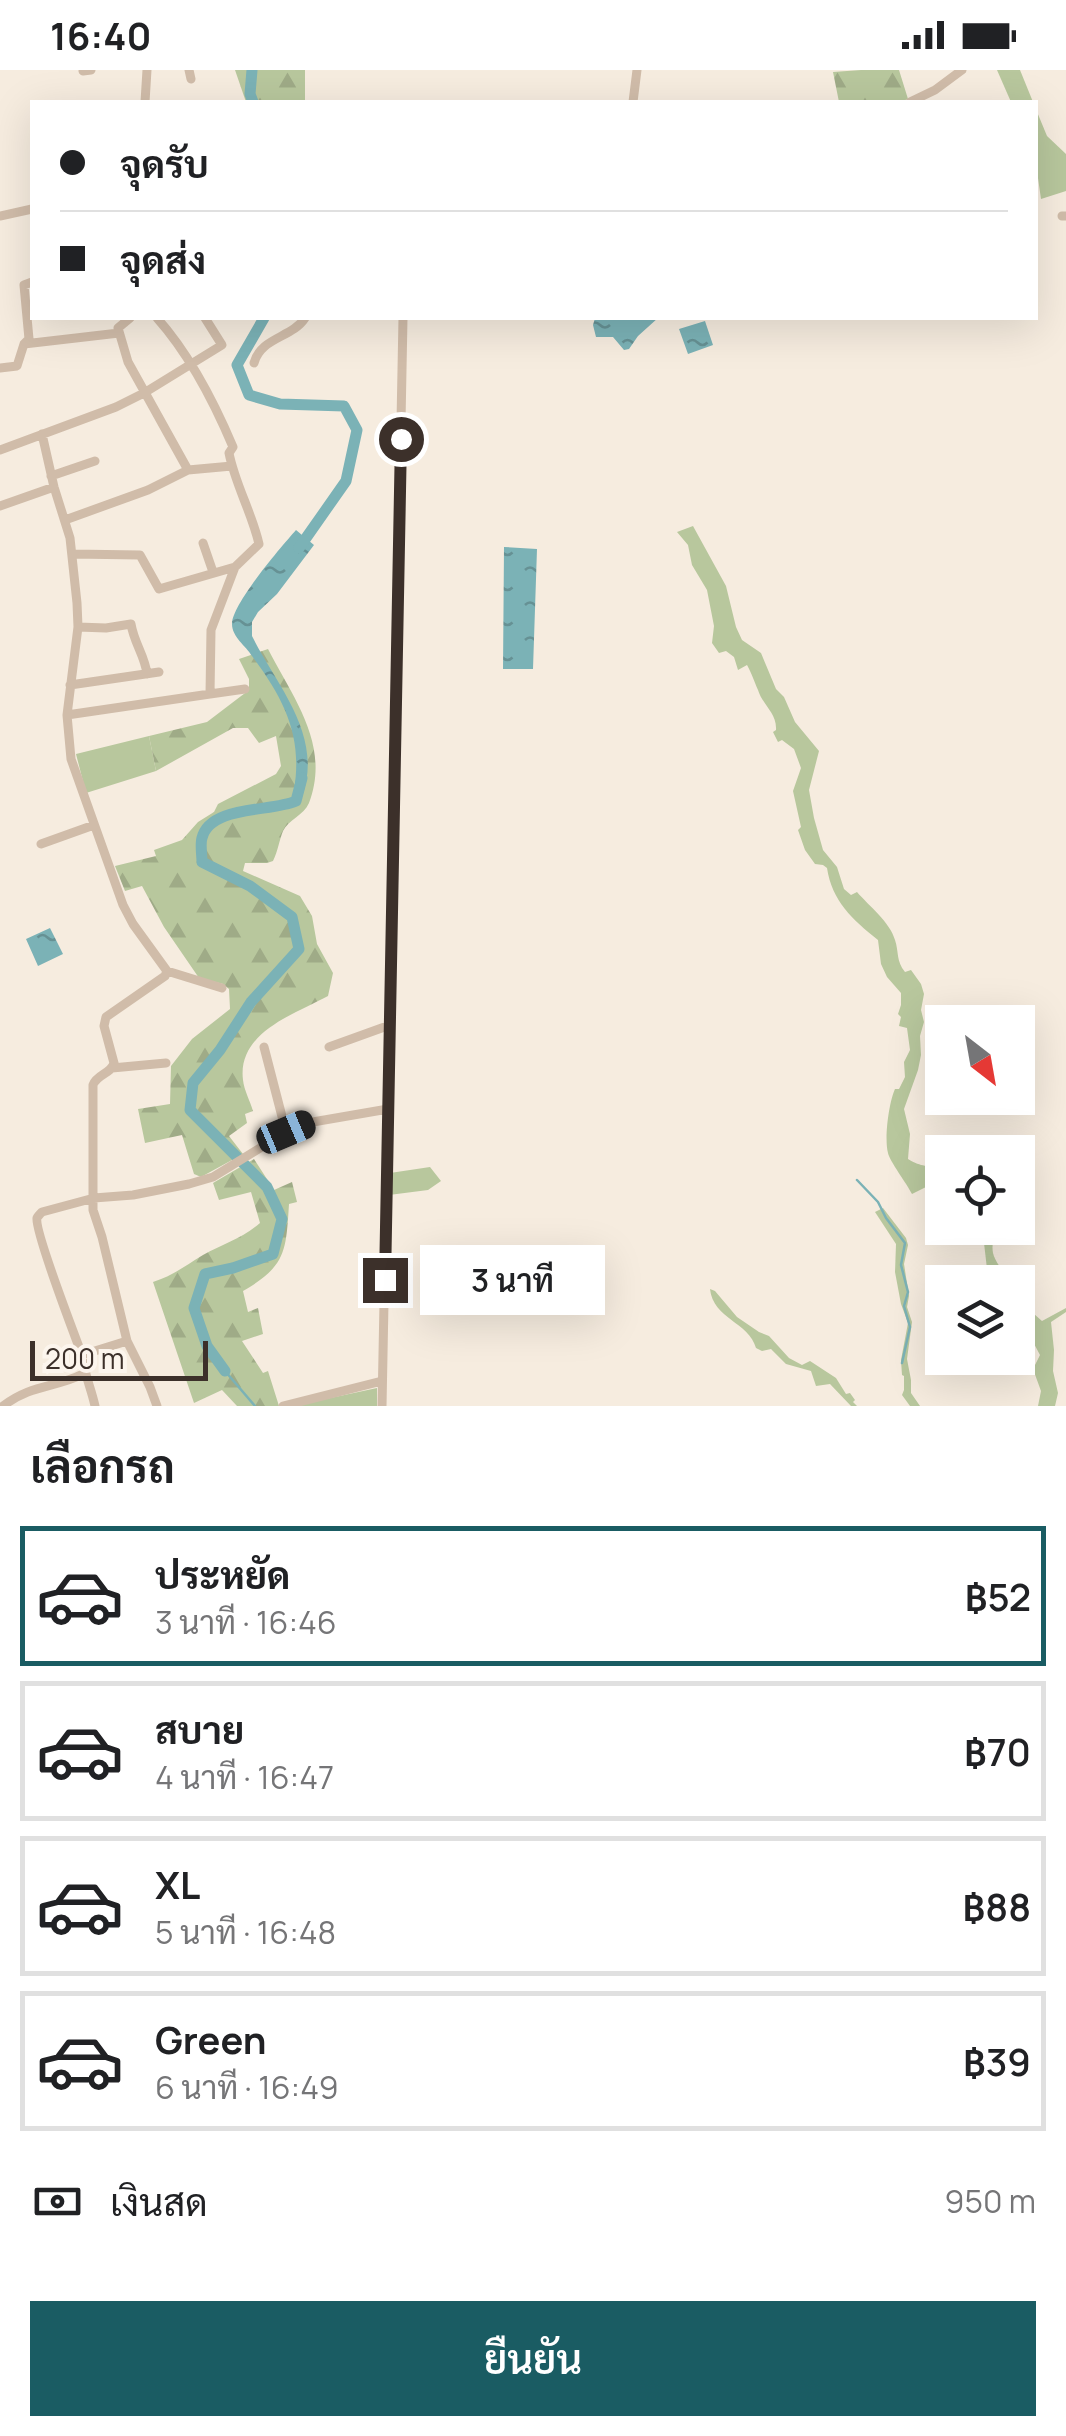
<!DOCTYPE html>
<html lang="th">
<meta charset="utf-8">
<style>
body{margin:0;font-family:Manrope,Sarabun,sans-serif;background:#f6f6f6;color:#202124;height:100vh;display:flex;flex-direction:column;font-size:38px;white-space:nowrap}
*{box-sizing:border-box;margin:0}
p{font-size:32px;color:#757577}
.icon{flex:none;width:55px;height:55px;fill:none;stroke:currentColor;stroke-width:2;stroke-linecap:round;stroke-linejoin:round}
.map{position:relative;height:1336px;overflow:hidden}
.details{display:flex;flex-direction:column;background:#fff;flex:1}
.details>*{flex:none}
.guide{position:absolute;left:30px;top:30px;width:1008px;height:220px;border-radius:0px;box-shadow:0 10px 40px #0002;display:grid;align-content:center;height:220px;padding:0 30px;background:#fff}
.needle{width:65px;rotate:149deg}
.fabs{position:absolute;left:925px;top:935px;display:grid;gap:20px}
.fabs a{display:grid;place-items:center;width:110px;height:110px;border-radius:0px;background:#fff;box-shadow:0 10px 40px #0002;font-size:50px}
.scale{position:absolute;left:30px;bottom:25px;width:178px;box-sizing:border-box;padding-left:10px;border:5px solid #3c302a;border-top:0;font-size:28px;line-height:35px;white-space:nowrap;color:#3c302a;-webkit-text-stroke:8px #fcf5ed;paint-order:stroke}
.end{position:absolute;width:45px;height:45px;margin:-22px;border:12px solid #3c302a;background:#fff;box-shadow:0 0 0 5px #fff}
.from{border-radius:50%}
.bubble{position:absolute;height:70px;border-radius:0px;background:#fff;box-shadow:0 10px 40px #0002;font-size:32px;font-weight:600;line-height:70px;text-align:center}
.car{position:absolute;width:30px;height:60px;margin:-30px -15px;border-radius:12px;box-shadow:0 0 8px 2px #0007;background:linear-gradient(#222 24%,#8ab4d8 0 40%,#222 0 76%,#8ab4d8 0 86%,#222 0)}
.guide b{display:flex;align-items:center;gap:35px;height:95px;font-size:38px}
.guide b+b{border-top:2px solid #e0e0e0}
.guide i{width:25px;height:25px;background:#202124}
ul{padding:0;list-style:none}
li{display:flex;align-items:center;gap:30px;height:140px;margin:0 20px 15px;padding:0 10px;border:5px solid #e0e0e0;border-radius:0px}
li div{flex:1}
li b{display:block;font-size:38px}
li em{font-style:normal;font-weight:600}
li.on{border-color:#1a5c63}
li>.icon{width:90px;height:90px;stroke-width:1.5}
h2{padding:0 30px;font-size:45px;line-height:120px}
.pay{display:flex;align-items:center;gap:25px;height:110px;padding:0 30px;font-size:38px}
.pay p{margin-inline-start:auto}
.action{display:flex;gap:20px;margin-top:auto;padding:20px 30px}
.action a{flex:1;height:115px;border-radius:0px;background:#1a5c63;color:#fff;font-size:40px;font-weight:600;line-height:115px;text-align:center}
.status{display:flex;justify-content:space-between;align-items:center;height:70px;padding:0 50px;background:#fff;direction:ltr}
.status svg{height:28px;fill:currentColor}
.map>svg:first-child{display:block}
.grass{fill:#b8c79d}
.forest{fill:url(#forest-firs)}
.water{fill:url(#water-ripples)}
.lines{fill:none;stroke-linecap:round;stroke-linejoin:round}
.stream{stroke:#7bb2b6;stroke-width:2.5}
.river{stroke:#7bb2b6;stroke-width:11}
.minor{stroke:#d0bca9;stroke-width:9}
.route{stroke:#3c302a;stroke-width:12}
</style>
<div class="status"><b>16:40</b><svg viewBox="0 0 49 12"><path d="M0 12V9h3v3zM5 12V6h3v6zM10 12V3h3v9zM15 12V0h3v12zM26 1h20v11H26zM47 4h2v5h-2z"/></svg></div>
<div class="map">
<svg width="1066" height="1336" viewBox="0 0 1066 1336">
<defs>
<pattern id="forest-firs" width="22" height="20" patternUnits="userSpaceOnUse" patternTransform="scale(2.5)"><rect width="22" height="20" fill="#b8c79d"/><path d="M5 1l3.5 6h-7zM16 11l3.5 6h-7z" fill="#9fab87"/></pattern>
<pattern id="water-ripples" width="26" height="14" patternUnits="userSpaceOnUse" patternTransform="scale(2.5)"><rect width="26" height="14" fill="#7bb2b6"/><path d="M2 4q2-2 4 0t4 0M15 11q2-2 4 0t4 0" fill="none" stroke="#669194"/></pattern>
</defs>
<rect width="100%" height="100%" fill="#f6ecdf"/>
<path class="grass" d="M997 0H1020L1033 32H1011Z
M1035 37 1047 66 1066 84V121L1041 129 1035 87Z
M693 456 726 516 736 557 742 570 761 583 776 619 784 627 795 652 819 681 809 720 814 748 823 780 837 797 844 819 851 825 857 822C869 836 890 852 895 870 899 882 896 891 905 902L911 900 921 914 924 924 921 940 924 952 920 966 921 985 918 1000 904 1039 910 1064 908 1089C935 1106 942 1081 942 1129L930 1115 912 1124C907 1114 889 1090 888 1083 884 1068 889 1032 895 1019H899L905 1007 904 992 910 980 907 958 899 956 901 947 898 944 901 935V923L887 907 881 894 878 870C852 849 832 831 827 798L823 795 815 794 805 780 798 760 801 757 793 721 801 698 794 679 782 670 778 672 773 662 776 660C777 643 763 636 758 620 754 611 752 604 747 595L738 600 734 587 726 581 719 583 712 573 714 556 707 520 692 495 688 475 677 462Z
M149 666 156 701 86 723 76 684Z
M430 1097 441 1111 428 1120 389 1125 390 1103Z
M883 1138 906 1168 908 1175 904 1194 909 1226 907 1237 912 1252 907 1289 911 1310V1323L920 1336H910L902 1325 904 1320V1306L902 1305 901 1290 908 1253 901 1234 895 1202 896 1174 875 1142Z
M974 1158H992C996 1168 991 1172 993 1183 996 1195 1006 1203 1012 1212H1000L997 1206 987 1199 984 1173Z
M710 1219 715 1221 737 1247 759 1262 769 1266 789 1288 802 1295 810 1291 836 1308 846 1324 850 1323 855 1330 853 1332 857 1336H851L830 1314 816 1316 811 1301 786 1294 771 1279 762 1281 756 1278C749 1252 713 1249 710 1219Z
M1018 1227 1025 1236 1042 1251 1066 1238V1242L1051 1252 1054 1280 1053 1301 1058 1323 1055 1336H1038L1041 1321 1033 1299 1040 1285 1032 1270 1034 1255 1018 1240Z
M377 1318V1336H293Z"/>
<path class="forest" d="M235 0H305V32H246Z
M861 0H899L908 29 900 32H839L833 2Z
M268 579C293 628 331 675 309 733 304 745 288 750 283 761 279 771 278 781 273 791L267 793H245L243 801 300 826 312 846 317 874 333 903 328 926C295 944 237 962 243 1010 244 1020 250 1031 253 1041L245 1044 247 1053 229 1066 243 1084 201 1107 194 1104 182 1065 145 1073 138 1039 170 1034 171 996 192 969 230 939 229 919 223 914 199 908 164 857 142 816 125 821 115 796 156 786 154 780 182 770 198 752 214 742 218 734 276 704 281 696 276 666 259 673 248 658H233L156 701 149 666 207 652 249 620V609L239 589Z
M254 1089 274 1120 292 1112 297 1132 289 1134C286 1182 286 1196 243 1221L248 1242 258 1238 263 1264 242 1271 263 1303 268 1301 279 1336H237L222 1320 194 1333 153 1212C174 1205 185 1196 203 1185 223 1174 243 1168 260 1153L251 1122 219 1130 213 1113Z"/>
<path class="water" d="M595 248H658L638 266 629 279 624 280 613 267H596L593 255Z
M705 251 713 275 688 284 679 259Z
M296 460 314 475 277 524 258 542 252 552V566C278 618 324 665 302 727L294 720C303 666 284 629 252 586 246 576 232 567 232 554 232 534 281 477 296 460Z
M504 477 537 479 533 599H503Z
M50 858 63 884 38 896 26 869Z"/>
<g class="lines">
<path class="stream" d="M857 1110 878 1132 886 1148 905 1173 901 1195 908 1222 904 1236 910 1257 902 1293
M225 1301 255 1336"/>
<path class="river" d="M252 0 250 24 253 32
M264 248 237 295 249 325 280 334 344 336 357 360 346 411 299 478
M225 1301 207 1276 194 1238 205 1204 233 1198 273 1184 282 1149 267 1117 190 1040 193 1013 220 980 251 932 299 879 292 847 250 816 202 792C202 785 200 774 202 768 210 735 272 742 296 731L302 708"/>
<path class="minor" d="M189 0 191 9
M83 1 91 0
M145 32 147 0
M633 32 637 0
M910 32 935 20 962 0
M0 146 32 139
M1062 146H1066
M130 248 118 258 128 292 188 400
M24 274 119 263
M254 293C261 267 292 268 305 248
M0 298 17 296 24 274 29 269 24 215 32 212
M42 364 54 417 70 468 77 533 78 557 67 645 71 689 123 835 133 854 167 901 165 906 106 947 104 956 114 993C111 1004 97 1004 93 1015V1140L102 1167 127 1271 150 1317 157 1336
M0 380 116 337 144 323 222 275 205 248
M51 406 95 391
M0 436 54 417
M65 450 148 420 188 400 232 396
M203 473 213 502
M72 484 140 485 159 519 235 497
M78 557 106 558 131 554C134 573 145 586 147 604
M70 615 159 602
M210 624 245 619
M67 645 210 624 211 560 235 497 259 474C252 443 235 414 229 383L233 377C214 332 190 285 157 248
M41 774 94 755
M167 901 222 918
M264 977 286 1062
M329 977 390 955
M112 998 166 993
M82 1285 127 1271
M3 1336C32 1314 55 1318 83 1304
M95 1336C91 1318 84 1303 82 1285 75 1266 34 1160 37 1148 38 1146 40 1144 42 1142L94 1128 133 1125 189 1114 213 1107 286 1062 307 1053 388 1039
M283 1336 382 1311
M382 1336 403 248"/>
</g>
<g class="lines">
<path class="route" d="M385 1210 401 369"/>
</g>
</svg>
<div class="fabs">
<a><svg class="needle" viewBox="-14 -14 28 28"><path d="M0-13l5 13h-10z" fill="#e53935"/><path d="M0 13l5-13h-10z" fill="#757577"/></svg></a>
<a><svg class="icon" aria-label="locate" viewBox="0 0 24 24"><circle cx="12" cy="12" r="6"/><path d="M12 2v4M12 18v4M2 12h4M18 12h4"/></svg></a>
<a><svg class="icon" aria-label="layers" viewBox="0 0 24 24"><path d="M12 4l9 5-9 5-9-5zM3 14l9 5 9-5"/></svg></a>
</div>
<div class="scale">200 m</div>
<i class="end from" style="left:401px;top:369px"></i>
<i class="end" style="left:385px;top:1210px"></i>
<div class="bubble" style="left:420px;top:1175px;width:185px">3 นาที</div>
<i class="car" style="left:286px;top:1062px;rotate:67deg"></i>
<div class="guide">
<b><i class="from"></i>จุดรับ</b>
<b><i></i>จุดส่ง</b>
</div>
</div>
<section class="details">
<h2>เลือกรถ</h2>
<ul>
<li class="on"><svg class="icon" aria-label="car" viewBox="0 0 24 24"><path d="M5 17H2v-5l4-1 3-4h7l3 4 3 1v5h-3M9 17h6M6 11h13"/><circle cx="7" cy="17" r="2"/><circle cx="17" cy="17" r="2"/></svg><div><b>ประหยัด</b><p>3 นาที · 16:46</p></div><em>฿52</em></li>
<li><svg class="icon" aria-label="car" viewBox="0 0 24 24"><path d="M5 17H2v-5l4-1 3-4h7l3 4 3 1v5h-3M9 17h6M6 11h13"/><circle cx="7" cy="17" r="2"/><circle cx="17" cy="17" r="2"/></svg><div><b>สบาย</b><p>4 นาที · 16:47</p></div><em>฿70</em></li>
<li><svg class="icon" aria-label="car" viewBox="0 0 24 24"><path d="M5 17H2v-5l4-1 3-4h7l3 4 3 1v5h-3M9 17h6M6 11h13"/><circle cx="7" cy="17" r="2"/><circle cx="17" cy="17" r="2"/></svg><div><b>XL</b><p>5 นาที · 16:48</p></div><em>฿88</em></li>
<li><svg class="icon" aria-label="car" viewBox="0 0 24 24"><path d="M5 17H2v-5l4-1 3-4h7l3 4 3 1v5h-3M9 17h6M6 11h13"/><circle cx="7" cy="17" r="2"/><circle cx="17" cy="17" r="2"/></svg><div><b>Green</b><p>6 นาที · 16:49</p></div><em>฿39</em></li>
</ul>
<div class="pay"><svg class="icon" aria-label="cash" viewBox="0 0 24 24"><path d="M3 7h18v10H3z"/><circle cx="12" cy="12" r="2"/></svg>เงินสด<p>950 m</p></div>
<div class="action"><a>ยืนยัน</a></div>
</section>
